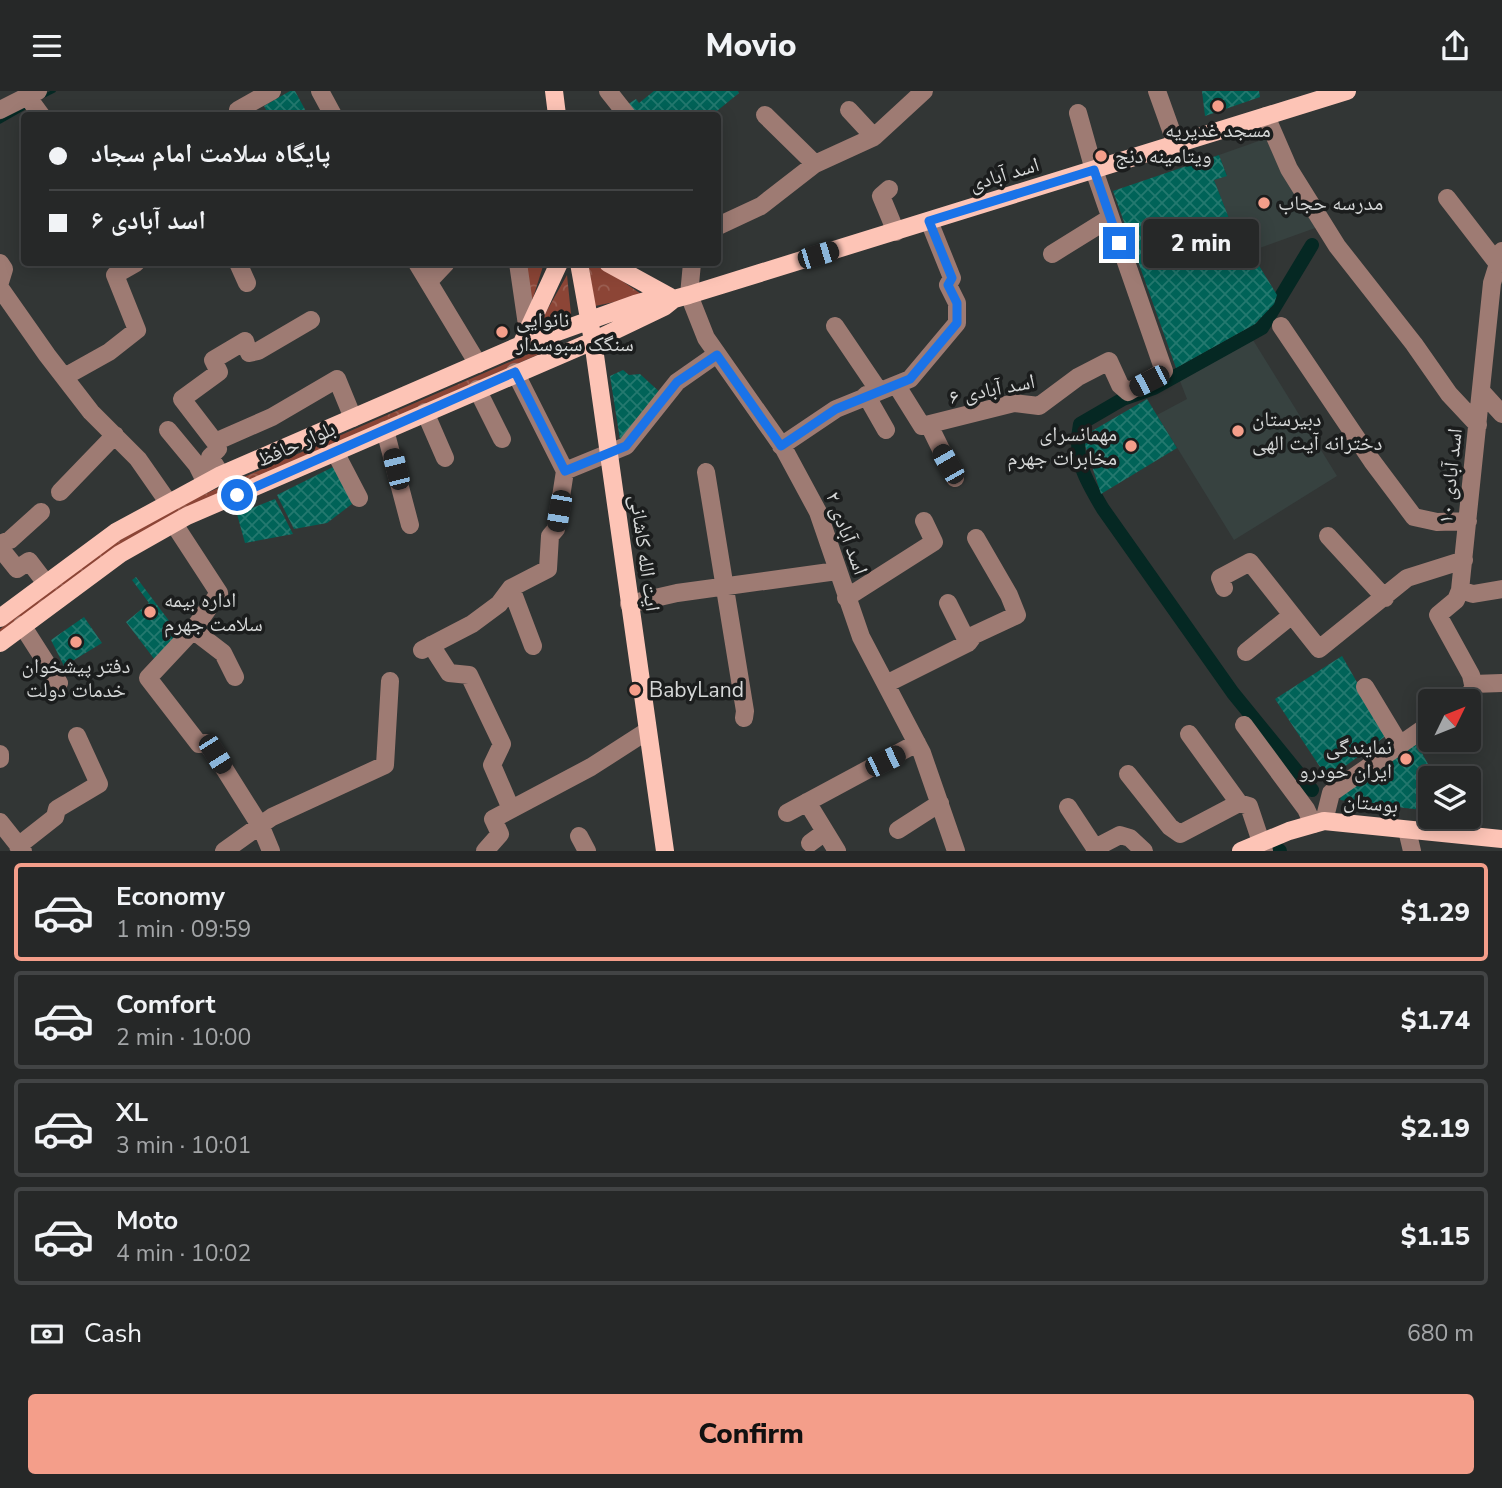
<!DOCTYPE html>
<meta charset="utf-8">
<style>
body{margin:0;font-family:"Nunito Sans","Noto Naskh Arabic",sans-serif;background:#2e3030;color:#f1f3f6;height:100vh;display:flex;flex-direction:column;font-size:26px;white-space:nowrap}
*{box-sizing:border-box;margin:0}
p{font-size:23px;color:#a4a6a8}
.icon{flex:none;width:38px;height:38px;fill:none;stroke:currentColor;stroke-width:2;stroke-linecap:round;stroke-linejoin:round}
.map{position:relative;height:760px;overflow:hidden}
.side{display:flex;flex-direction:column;background:#262828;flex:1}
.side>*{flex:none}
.hud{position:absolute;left:21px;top:21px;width:700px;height:154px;border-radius:7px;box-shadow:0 4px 18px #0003,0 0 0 2px #424445;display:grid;align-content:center;height:154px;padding:0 28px;background:#262828}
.needle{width:46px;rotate:47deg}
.controls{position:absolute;left:1418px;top:598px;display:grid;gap:14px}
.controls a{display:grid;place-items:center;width:63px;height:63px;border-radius:7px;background:#262828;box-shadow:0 4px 18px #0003,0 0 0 2px #424445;font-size:35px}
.end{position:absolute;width:32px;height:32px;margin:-16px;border:9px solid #1a73e8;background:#fff;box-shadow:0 0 0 4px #fff}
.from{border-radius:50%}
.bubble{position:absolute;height:49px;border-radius:7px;background:#262828;box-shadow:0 4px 18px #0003,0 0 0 2px #424445;font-size:23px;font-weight:800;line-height:49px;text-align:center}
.car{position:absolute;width:21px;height:42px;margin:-21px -10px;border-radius:9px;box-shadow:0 0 5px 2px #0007;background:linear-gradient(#222 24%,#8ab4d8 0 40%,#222 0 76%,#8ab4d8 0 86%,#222 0)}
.hud b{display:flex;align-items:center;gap:24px;height:66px;font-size:26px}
.hud b+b{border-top:2px solid #424445}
.hud i{width:18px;height:18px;background:#f1f3f6}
ul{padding:12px 0 0;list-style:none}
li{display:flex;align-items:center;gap:21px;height:98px;margin:0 14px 10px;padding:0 14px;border:4px solid #424445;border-radius:7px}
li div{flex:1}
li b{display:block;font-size:26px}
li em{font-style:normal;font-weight:800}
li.on{border-color:#f49e8a}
li>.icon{width:63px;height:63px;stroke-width:1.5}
.pay{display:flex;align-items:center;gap:18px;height:77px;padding:0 28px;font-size:26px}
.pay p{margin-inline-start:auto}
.primary-button{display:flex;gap:14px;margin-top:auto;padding:14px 28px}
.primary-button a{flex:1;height:80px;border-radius:7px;background:#f49e8a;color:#111;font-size:28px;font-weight:800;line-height:80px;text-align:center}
header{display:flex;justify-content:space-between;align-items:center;height:91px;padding:0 28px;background:#262828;font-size:32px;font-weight:800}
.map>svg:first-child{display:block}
.built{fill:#374240}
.park{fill:url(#park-crowns)}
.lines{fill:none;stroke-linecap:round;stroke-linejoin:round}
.stream{stroke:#052823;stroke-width:3.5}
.canal{stroke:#052823;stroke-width:14}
.building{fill:url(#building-cross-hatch)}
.minor{stroke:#9e7b73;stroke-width:18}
.major{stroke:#fdc4b6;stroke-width:18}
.route{stroke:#1a73e8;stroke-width:9}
.poi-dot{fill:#f49e8a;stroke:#1b1d1d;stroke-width:2.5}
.labels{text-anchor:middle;stroke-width:7;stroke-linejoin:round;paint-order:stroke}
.poi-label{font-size:21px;fill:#d6d8d8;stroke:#1b1d1d;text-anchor:start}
.street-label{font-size:21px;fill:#d6d8d8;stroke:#1b1d1d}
</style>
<header><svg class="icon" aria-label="menu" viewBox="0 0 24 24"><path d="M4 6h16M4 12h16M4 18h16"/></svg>Movio<svg class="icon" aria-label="share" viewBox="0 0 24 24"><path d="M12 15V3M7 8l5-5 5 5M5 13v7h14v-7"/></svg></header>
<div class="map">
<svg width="1502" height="760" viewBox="0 0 1502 760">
<defs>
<pattern id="park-crowns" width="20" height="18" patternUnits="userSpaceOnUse" patternTransform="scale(1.75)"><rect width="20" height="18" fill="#8c4536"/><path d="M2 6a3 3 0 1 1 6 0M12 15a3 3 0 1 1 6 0" fill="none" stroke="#9b5f52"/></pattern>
<pattern id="building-cross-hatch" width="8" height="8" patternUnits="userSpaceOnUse" patternTransform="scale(1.75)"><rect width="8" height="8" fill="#006358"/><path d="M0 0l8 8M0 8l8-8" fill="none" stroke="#24796f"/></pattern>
</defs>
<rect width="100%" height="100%" fill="#323635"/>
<path class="built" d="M1270 46 1318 136 1243 163 1214 89 1227 84 1219 64Z
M1253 249 1337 385 1234 449 1157 324 1187 308 1180 290Z"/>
<path class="park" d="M523 172H544L533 207 529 210Z
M588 172H596L644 205 595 215Z
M567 184 571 223 537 237Z
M558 250 560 254 173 424 0 545V538L93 466 170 418Z"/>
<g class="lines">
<path class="stream" d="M44 5 54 0
M0 31 28 15"/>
<path class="canal" d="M1312 699 1233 602 1103 418C1085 388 1073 368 1080 333L1123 308 1154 297 1262 237 1312 154
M1279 759 1280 760"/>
</g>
<path class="building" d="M290 0H295L308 24H269L264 15Z
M654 0H738L739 2 712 24H633L625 15 636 8 639 12Z
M1202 0H1259L1260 6 1205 25Z
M1219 64 1227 85 1214 89 1243 163 1250 160 1277 204 1274 213 1255 233 1176 277 1113 100Z
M623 279 629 284 640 283 663 304 621 355 610 285Z
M1147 308 1177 357 1101 403 1085 354 1092 340Z
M335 375 352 413 327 432 294 438 277 404Z
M275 408 293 443 245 452 237 423Z
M136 486 182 547 155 569 126 531 149 512 132 489Z
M84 526 102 552 64 575 51 549Z
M1342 565 1387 644 1328 688 1275 608Z
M1415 649 1436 688H1430V720L1340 709 1344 697Z"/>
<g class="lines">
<path class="minor" d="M320 0 333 24
M608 0 627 24
M1157 0 1176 53
M27 5 41 24
M0 19 38 0
M238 19 272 0
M849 19 874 46
M765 24 815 73
M1266 25 1289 78 1337 155 1414 253 1449 303 1478 334
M889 98 881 105 896 141
M1447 107 1498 173
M718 135 761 115 815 73 874 46 924 0
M1052 163 1110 127
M0 172 4 178 0 191
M238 172 247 192
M417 172 478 273
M518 172 528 241
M692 172 689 204 706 247 784 358 818 421 861 546 922 662 956 760
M429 190 446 172
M0 197 47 264 91 321 138 368 168 411
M835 235 879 300
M1281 235 1372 370 1414 426 1437 431 1468 430
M66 285 109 261 137 239 115 184 136 172
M897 295 922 335 1014 312 1039 315 1078 286 1109 270 1120 294 1128 301 1164 280 1094 79 1078 22
M477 298 502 348
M1481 300 1502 323
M866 304 886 339
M425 321 445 367
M929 334 955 387
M168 339 197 374 206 392
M385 339 410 434
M215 351 272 326 337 288 353 327
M781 355 836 318 910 288 957 232V212L948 194 952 187 929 130
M335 361 359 407
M565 380 626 355 677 291 717 263
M706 381 745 620 744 627
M221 384 210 366 218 358 215 351 182 308 219 281 213 269 245 250 249 262 258 260 311 229
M60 401 115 344
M174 433 219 502 193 539 148 587 199 653 206 652 215 663 261 736 271 760
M1328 445 1385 507
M0 453 10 449 41 421
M0 457 17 478 29 470 45 491
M511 497 533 555
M1224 497 1220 487 1250 471 1319 558 1407 487 1464 469
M1460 499 1473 503 1502 498
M846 507 934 451 924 430
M629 513 677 502 837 480
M22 534 59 592
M193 539 223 562 235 586
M968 552 974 544 1017 524 1009 504 976 447
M431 554 449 582 469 584 502 653 492 674 511 718
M422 559 472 533 499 513 511 497 548 478 550 445 556 438 565 380 515 281
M1246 561 1292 524
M886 593 968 552 948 512
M1473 593 1502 592
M1365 596 1400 654
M1460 611 1474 598 1471 584 1438 524 1456 509 1460 499 1489 221 1492 192 1502 160
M1244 634 1306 718 1313 733
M1189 643 1239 712 1249 715 1264 760
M0 663V668
M1128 683 1170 736 1180 743 1239 712
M807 711 837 760
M1068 716 1095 757 1120 744 1130 747 1144 760
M787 722 917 652
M1324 730 1331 702 1430 633
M0 731 23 760
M898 739 940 712
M1407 739 1412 760
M579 745 587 760
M810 752 825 741
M18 755 55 726 57 718 99 693 77 645
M224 760 272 726 385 674 390 590
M485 760 500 743 493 728 591 676 647 640"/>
<path class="major" d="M554 0 557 24
M579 172 593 250 665 760
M608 172 670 206
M521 254 559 172
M0 527 116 441 221 384 521 254 635 213 660 206 674 208 689 204 1347 0
M0 552 120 463 187 425 593 250 664 216 674 208
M1241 760 1289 740 1324 730 1502 748"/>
</g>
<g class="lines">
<path class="route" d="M237 404 515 281 565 380 626 355 677 291 717 264 781 355 836 318 910 288 957 232V212L948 194 952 187 929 130 1094 79 1119 152"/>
</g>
<g class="poi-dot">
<circle cx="1218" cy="15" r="7"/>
<circle cx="1101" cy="65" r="7"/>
<circle cx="1264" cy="112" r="7"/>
<circle cx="502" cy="241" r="7"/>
<circle cx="1238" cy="340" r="7"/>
<circle cx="1131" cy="355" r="7"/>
<circle cx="150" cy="521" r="7"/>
<circle cx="76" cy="551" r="7"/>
<circle cx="635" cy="599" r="7"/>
<circle cx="1406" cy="668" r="7"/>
</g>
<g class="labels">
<g class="poi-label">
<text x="1218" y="46" text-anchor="middle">مسجد غدیریه</text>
<text x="1115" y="72">ویتامینه دنج</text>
<text x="1278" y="119">مدرسه حجاب</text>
<text x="516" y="236">نانوایی<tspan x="516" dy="24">سنگک سبوسدار</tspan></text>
<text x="1252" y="335">دبیرستان<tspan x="1252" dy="24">دخترانه آیت الهی</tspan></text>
<text x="1117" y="350" text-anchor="end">مهمانسرای<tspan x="1117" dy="24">مخابرات جهرم</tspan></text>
<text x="164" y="516">اداره بیمه<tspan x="164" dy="24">سلامت جهرم</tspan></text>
<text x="76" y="582" text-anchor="middle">دفتر پیشخوان<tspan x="76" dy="24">خدمات دولت</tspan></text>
<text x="649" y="606">BabyLand</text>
<text x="1392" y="663" text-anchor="end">نمایندگی<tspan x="1392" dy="24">ایران خودرو</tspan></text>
</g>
<g class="street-label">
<text transform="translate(1004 83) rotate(-17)" y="7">اسد آبادی</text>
<text transform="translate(992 298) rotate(-11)" y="7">اسد آبادی ۶</text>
<text transform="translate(296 353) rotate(-24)" y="7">بلوار حافظ</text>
<text transform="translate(1450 385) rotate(-84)" y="7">اسد آبادی ۱۰</text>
<text transform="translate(847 442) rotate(70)" y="7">اسد آبادی ۲</text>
<text transform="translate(645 462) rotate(82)" y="7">ایت الله کاشانی</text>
<text transform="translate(1371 712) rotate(6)" y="7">بوستان</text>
</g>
</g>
</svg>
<div class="controls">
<a><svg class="needle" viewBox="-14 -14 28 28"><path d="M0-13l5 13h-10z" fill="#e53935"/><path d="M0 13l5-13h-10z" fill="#a4a6a8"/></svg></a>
<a><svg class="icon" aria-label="layers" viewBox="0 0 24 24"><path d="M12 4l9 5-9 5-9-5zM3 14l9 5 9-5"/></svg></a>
</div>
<i class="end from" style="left:237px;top:404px"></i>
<i class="end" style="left:1119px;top:152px"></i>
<div class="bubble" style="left:1143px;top:128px;width:116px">2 min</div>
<i class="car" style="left:818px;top:164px;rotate:73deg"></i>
<i class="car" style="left:1149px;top:290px;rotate:243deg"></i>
<i class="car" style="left:948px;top:373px;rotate:330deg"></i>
<i class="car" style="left:396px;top:378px;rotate:346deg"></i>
<i class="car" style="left:559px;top:420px;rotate:190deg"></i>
<i class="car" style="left:215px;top:663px;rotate:148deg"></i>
<i class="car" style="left:885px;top:670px;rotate:64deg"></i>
<div class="hud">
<b><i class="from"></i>پایگاه سلامت امام سجاد</b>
<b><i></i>اسد آبادی ۶</b>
</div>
</div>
<section class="side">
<ul>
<li class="on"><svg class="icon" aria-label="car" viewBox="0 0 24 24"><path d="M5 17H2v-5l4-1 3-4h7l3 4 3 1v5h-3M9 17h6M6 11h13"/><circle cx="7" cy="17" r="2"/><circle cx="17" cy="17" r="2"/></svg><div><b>Economy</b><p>1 min · 09:59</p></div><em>$1.29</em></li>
<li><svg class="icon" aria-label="car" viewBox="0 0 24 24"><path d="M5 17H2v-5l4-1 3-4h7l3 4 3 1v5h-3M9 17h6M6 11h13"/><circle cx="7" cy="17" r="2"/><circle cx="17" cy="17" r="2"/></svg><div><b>Comfort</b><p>2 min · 10:00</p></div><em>$1.74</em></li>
<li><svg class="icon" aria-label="car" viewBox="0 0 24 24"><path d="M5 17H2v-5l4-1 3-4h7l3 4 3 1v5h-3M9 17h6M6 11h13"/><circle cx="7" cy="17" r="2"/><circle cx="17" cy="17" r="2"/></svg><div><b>XL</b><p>3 min · 10:01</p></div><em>$2.19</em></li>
<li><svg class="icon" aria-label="car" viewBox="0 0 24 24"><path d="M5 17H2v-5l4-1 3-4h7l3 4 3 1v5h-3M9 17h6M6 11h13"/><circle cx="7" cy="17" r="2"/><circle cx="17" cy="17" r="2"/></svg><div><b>Moto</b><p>4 min · 10:02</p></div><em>$1.15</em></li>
</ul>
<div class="pay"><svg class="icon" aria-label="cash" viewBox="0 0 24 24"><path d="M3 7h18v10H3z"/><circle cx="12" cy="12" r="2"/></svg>Cash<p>680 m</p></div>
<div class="primary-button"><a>Confirm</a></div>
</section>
